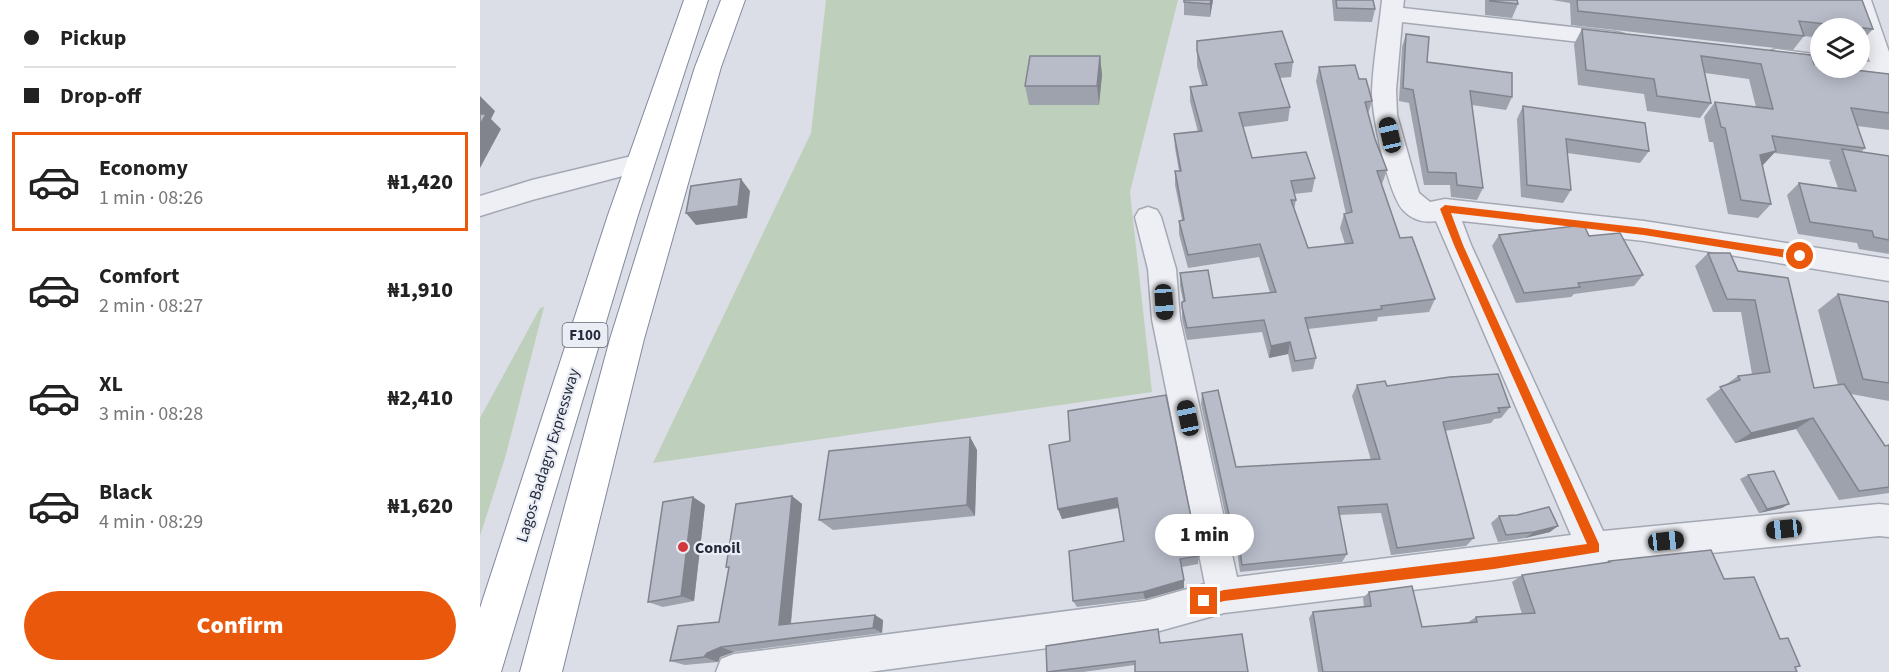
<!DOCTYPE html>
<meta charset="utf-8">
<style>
body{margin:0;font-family:"Source Sans 3",sans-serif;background:#f6f6f6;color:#222;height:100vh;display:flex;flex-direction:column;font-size:22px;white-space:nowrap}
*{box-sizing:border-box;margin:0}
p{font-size:20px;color:#767676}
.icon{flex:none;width:33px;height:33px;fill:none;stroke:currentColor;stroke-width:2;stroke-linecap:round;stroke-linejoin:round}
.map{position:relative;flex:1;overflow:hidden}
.sheet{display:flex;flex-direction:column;background:#fff;width:480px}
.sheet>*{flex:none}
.hud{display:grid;align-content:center;height:132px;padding:0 24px;background:#fff}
.tools{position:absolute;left:1330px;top:18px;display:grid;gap:12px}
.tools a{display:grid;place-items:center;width:60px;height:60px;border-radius:50%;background:#fff;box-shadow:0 3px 15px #0003;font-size:30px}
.end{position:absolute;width:27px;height:27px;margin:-14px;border:8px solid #ea580c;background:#fff;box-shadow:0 0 0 3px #fff}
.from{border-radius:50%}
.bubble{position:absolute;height:42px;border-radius:21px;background:#fff;box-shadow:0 3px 15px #0003;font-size:20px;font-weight:800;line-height:42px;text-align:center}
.car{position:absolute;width:18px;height:36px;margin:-18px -9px;border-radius:8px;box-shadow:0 0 4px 2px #0007;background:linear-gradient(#222 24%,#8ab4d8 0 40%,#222 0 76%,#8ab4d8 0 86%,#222 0)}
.hud b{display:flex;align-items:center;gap:21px;height:57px;font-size:22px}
.hud b+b{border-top:2px solid #e0e0e0}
.hud i{width:15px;height:15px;background:#222}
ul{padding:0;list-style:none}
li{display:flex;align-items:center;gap:18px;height:99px;margin:0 12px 9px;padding:0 12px;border:3px solid transparent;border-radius:0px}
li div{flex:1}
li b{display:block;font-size:22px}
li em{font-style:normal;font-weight:800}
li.on{border-color:#ea580c}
li>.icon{width:54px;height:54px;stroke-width:1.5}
.button{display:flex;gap:12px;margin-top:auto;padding:12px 24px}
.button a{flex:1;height:69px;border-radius:36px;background:#ea580c;color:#fff;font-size:24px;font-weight:800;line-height:69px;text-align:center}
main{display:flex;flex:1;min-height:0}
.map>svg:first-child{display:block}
.green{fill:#bed0bb}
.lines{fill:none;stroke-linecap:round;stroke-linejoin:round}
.minor-casing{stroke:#a4a8b3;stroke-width:3}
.trunk-casing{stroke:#82899d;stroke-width:2}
.minor{fill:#edeff4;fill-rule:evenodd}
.trunk{fill:#fff;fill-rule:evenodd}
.wall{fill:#9ea2ad}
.shaded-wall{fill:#81848d}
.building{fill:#b8bcc9;stroke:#81848d;stroke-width:1.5}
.route{fill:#ea580c}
.poi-dot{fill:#d2393d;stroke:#eaedf4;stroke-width:2}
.labels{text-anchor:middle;stroke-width:4.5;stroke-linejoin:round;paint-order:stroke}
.shield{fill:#eaedf4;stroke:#5f6473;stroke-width:1.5}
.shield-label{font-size:15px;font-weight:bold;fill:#242a3c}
.street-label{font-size:16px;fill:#242a3c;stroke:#eaedf4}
.poi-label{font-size:16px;font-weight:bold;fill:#242a3c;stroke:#eaedf4;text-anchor:start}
</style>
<main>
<section class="sheet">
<div class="hud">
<b><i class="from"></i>Pickup</b>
<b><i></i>Drop-off</b>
</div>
<ul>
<li class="on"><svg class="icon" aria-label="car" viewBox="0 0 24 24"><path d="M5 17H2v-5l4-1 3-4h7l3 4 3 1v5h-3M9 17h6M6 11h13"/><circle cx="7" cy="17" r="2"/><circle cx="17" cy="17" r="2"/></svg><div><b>Economy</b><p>1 min · 08:26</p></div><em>₦1,420</em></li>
<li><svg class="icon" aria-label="car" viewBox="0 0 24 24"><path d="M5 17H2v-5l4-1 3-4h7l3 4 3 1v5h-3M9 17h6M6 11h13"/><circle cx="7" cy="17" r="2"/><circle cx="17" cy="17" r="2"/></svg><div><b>Comfort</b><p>2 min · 08:27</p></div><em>₦1,910</em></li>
<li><svg class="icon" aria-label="car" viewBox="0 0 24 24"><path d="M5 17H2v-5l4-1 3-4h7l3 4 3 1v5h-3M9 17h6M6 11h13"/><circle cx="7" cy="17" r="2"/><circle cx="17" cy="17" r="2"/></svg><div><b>XL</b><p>3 min · 08:28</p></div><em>₦2,410</em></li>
<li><svg class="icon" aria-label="car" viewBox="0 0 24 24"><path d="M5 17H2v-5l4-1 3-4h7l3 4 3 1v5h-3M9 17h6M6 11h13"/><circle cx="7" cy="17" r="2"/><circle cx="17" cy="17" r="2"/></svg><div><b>Black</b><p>4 min · 08:29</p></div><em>₦1,620</em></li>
</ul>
<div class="button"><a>Confirm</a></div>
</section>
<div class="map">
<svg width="1409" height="672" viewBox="0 0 1409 672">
<rect width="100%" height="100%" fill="#dbdee6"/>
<path class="green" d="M346 0H698L650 192 672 392 173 463 331 133Z
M64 307 25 458 0 536V418L60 308Z"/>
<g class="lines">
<g class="minor-casing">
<path id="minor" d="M902 0H924L923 8 1136 32 1144 34 1147 39 1144 44 1136 46 922 22 916 90 917 115 939 193 950 202 965 199 1164 221 1409 259V281L1164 241 982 221 991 245 1123 531 1399 504 1409 505V537L1399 536 1114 565 1014 580 744 613 665 635 389 672H236L241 659 254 654 665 601 725 584 672 319 668 269 655 217 659 210 668 207 677 210 681 217 696 269 700 319 757 577 1091 535 956 221C944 223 932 220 923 210 908 193 892 116 892 91 893 61 899 30 902 0Z
M1369 0H1391L1409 52V92L1401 90 1396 78 1367 73 1364 68H1380V61L1390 62Z
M1296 49 1341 55V68H1349L1341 71 1288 62 1285 57 1288 52Z
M160 154 169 157 172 163 169 169 52 200 0 216V196L52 180Z"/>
</g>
<g class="trunk-casing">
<path id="trunk" d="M204 0H228L158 215 21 672H0V608L128 215Z
M241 0H265L241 67 164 339 82 672H40L130 339 215 67Z"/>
</g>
<use href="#minor" class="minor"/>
<use href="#trunk" class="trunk"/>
</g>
<path class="wall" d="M704 0H733L730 17 704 15Z
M852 0H893L895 9 892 22 854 21Z
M1005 0H1037L1038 4 1032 18 1005 15Z
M1072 0H1382L1393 29 1381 42H1380V28H1341V38L1324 36 1313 50 1091 25 1090 3Z
M1102 29 1334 64 1409 74V130L1377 126 1385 148 1381 152 1409 156V254L1379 249 1377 243 1318 234 1307 195 1319 183 1358 188 1349 162 1351 160 1294 153 1282 166 1291 204 1278 218 1248 214 1233 142H1229L1224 117 1235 102 1276 107 1269 79 1225 73 1231 103 1220 118 1167 111 1164 94 1098 85 1094 44Z
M926 34 947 62 1032 97 1026 110 992 105 1003 188 997 200 971 197 970 185H944L929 103 919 101 922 47Z
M717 41 813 62 811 77 800 78 810 107 808 121 763 127 772 158 835 178 832 192 814 194 816 200 814 209 828 248 865 244 860 228 864 214H866L836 81 839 67 879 79 892 101 888 114 895 139 907 170 902 184H901L920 238 955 299 949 312 898 317 897 321 828 329 836 358 833 369 812 372 808 354 789 358 782 332 707 340 702 319V302L703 301 700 286V273L733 298 790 293 779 257 708 268 699 234V221L702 220 695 185V171H699L695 148 694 134 718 132 710 101V87L722 85 717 66Z
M620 56 622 75 619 105H549L545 86Z
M1043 106 1169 151 1160 163 1087 153 1091 190 1083 203 1041 197 1037 119Z
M1019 235 1109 236 1163 275 1154 286 1094 294 1091 297 1036 303 1012 246Z
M1228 253 1258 271 1334 388 1358 385 1338 310 1358 294 1409 302V401L1371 394 1405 446 1409 445V493L1359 500 1316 429 1255 443 1226 399 1258 376 1272 374 1261 312H1233L1215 266Z
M877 385 907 386 1030 407 1021 418 1014 419 1011 423 965 431 994 538 986 546 911 555 901 513 859 515 867 554 862 562 760 572 756 544 752 545 721 404 722 393 756 467 891 460 872 396Z
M490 437 497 450 495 516 353 530 339 520Z
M569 445 719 556 718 564 702 567 704 580V588L665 599 597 607 593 601 644 541 639 508 582 519 578 509Z
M1268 475 1302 508 1279 513 1260 479Z
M312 496 322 504 311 624 403 620 402 633 254 652 240 657 238 662 205 665 190 661 239 622 249 569 246 567Z
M213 497 225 505 214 601 183 607 168 602Z
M1019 516 1070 532 1045 538 1018 542 1011 523Z
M1129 561 1244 579 1300 639 1320 666 1315 667 1317 672H838L829 618 833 612 884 607 883 598 889 592 942 627 987 623 996 617 1042 614 1032 582 1042 575 1125 563Z
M680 643 655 665 603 672H567Z"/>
<path class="shaded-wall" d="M731 0H733L730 17V4Z
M620 56 622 75 619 105 617 86Z
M0 96 15 111 11 119 21 129 0 168Z
M1296 151 1282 166 1280 155Z
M261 179 270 191 267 218 216 225 206 213Z
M810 342 808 354 789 358 791 346Z
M1333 418 1316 429 1255 443 1271 433Z
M490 437 497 450 495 516 487 505Z
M312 496 322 504 310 630 299 625Z
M213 497 225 505 214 601 201 596Z
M637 498 639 507 582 519 578 509Z
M1309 504 1302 508 1279 513 1287 509Z
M1078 526 1070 532 1045 538 1054 532Z
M704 580V588L665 599 663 592Z
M395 615 403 620 402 633 393 628Z
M241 647 254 652 240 657 238 662 224 657 227 653Z"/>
<path class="building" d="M704 0H731L730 4 704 2Z
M856 0H893L895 9 857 8Z
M1010 0H1037L1038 4 1010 1Z
M1097 0H1382L1393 29 1319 21 1324 36 1098 11Z
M1102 29 1331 55 1334 64 1341 65V68H1358L1409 74V113L1371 108 1385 148 1292 136 1296 151 1280 155 1291 204 1261 200 1245 128 1241 127 1235 102 1293 109 1281 64 1221 56 1231 103 1177 96 1174 79 1106 70Z
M802 31 813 62 795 64 810 107 759 113 772 158 826 152 835 178 811 181 816 200H811L828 248 873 243 864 214 872 212 839 67 875 65 879 79H886L892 101 885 102 895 139 907 170 897 171 920 238 932 237 955 299 901 306 902 309 825 318 836 358 815 361 810 342 791 346 784 320 707 328 702 307V302L705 301 700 273 728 270 733 298 796 292 780 244 708 255 699 221 704 220 695 171H701L694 134 722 131 710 87 727 85 717 51V41Z
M926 34 949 37 947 62 1032 73V97L990 91 1003 188 977 185 976 173 948 172 933 90 923 88Z
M550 56H620L617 86H545Z
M1043 106 1165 123 1169 151 1086 139 1091 190 1047 185Z
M0 114H6L0 125Z
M1362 149 1409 156V240L1394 237 1392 231 1330 222 1319 183 1376 191Z
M261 179 258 206 206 213 211 186Z
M1104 225 1109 236 1140 233 1163 275 1098 283 1100 287 1044 293 1019 235Z
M1228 253H1250L1258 271 1308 278 1334 388 1364 384 1405 446 1409 445V487L1379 491 1333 418 1271 433 1240 387 1260 380 1258 376 1290 372 1275 300 1247 299Z
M1358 294 1409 302V383L1383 379Z
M1018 374 1030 407 1018 408 1020 412 963 422 994 538 917 548 907 504 858 507 867 554 762 565 758 536 754 537 722 393 738 390 756 467 900 459 877 385 905 381 907 386 970 377Z
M686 395 719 556 700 559 704 580 663 592 593 601 589 551 644 541 637 498 578 509 569 445 590 441 588 411Z
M490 437 487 505 339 520 349 451Z
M1294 471 1309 504 1287 509 1268 475Z
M312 496 299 625 395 615 393 628 241 647 227 653 224 657 190 661 198 626 239 622 249 567H246L256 504Z
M213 497 201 596 168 602 183 502Z
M1069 507 1078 526 1054 532 1026 535 1019 516 1037 515Z
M1231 550 1244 579 1274 577 1300 639 1308 638 1320 666 1315 667 1317 672H843L833 612 891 606 889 592 932 586 942 627 997 622 996 617 1055 613 1042 575 1130 562 1129 561Z
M678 629 680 643 762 634 768 672H655V661L567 672 566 646Z"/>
<path class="route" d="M965 205 1164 228 1320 252 1325 256 1320 260 1164 235 971 213 983 245 1119 544V552L1014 569 744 601 724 607 720 605V597L744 590 1014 557 1107 544 974 245 960 209Z"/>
<circle class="poi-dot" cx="203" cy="547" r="6"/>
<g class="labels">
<rect class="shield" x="82.5" y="323" width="45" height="24" rx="4.5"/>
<g class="shield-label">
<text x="105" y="340">F100</text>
</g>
<g class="street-label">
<text transform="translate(67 455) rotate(-73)" y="6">Lagos-Badagry Expressway</text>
</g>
<g class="poi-label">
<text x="215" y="553">Conoil</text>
</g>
</g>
</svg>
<div class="tools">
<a><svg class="icon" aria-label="layers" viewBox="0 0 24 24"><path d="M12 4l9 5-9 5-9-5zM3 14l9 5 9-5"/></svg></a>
</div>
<i class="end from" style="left:1320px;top:256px"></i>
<i class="end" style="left:724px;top:601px"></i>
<div class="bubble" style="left:675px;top:514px;width:99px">1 min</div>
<i class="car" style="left:910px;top:135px;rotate:347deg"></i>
<i class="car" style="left:684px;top:302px;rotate:176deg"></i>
<i class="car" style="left:708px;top:418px;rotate:348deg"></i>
<i class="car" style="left:1304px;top:529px;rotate:264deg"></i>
<i class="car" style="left:1186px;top:541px;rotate:84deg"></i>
</div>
</main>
